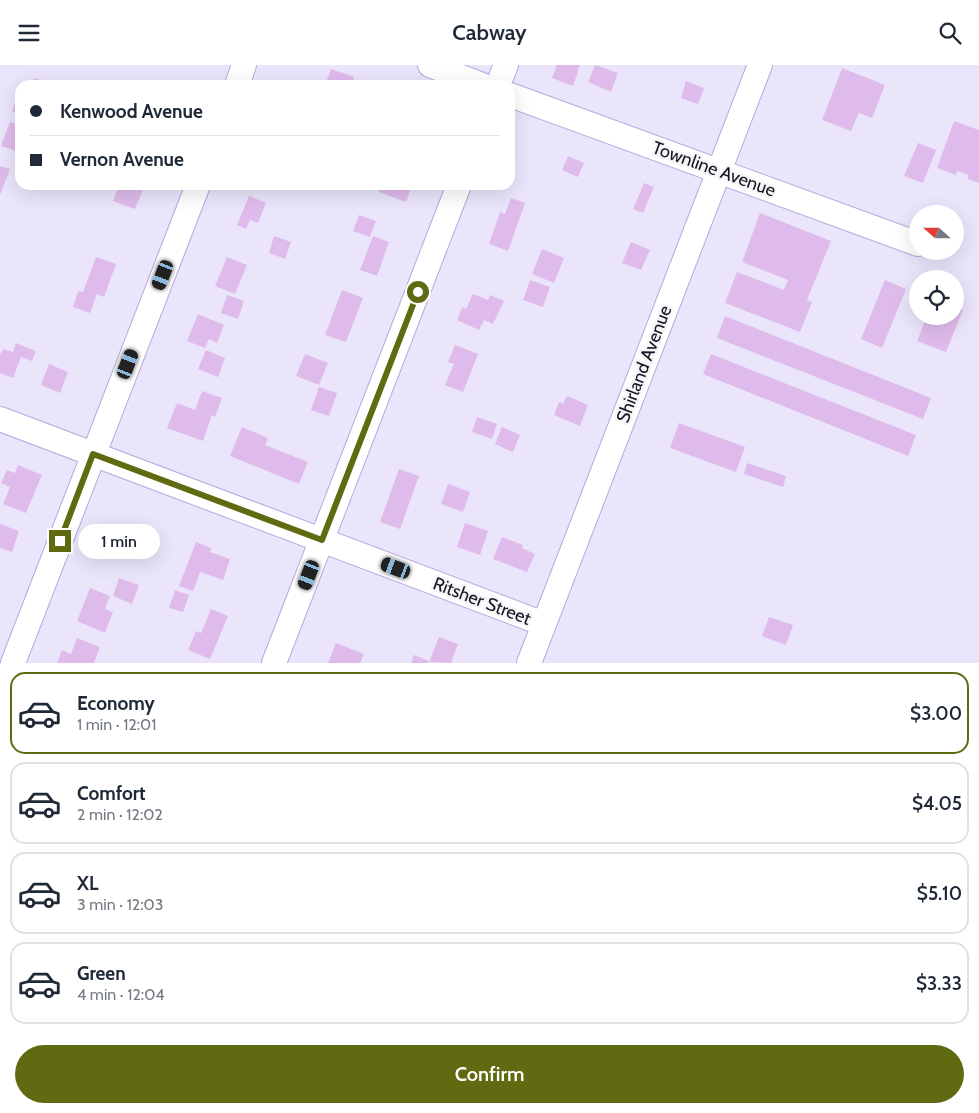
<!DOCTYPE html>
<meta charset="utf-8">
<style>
body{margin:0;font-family:Cabin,sans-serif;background:#f2f2f3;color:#1f2937;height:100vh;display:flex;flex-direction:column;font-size:19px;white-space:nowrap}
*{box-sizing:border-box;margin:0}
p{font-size:16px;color:#747a83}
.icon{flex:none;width:28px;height:28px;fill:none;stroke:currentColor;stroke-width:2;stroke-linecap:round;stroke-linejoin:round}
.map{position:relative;height:598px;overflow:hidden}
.sheet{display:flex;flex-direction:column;background:#fff;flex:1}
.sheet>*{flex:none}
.hud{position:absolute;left:15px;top:15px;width:500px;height:110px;border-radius:15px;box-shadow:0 5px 20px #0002;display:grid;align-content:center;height:110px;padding:0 15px;background:#fff}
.needle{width:32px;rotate:291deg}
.controls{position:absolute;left:909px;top:140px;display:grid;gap:10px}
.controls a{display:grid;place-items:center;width:55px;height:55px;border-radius:50%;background:#fff;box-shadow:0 5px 20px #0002;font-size:25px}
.end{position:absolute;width:22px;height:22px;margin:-11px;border:6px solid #606a10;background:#fff;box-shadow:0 0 0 2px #fff}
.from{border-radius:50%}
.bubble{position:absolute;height:35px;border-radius:18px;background:#fff;box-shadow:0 5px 20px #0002;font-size:16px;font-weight:600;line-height:35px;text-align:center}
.car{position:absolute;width:15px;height:30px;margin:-15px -8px;border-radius:6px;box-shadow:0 0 4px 1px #0007;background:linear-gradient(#222 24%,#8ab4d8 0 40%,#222 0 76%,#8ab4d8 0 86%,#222 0)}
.hud b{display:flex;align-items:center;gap:18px;height:48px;font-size:19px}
.hud b+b{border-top:1px solid #e0e1e3}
.hud i{width:12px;height:12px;background:#1f2937}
ul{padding:9px 0 0;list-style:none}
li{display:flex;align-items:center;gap:15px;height:82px;margin:0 10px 8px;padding:0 5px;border:2px solid #e0e1e3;border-radius:15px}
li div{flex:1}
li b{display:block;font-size:19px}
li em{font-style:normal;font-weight:600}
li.selected{border-color:#606a10}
li>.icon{width:45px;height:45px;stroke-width:1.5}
.cta{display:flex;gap:10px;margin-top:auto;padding:10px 15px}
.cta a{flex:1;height:58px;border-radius:30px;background:#606a10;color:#fff;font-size:20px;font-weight:600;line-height:58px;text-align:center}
header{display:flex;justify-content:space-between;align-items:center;height:65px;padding:0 15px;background:#fff;font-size:22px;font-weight:600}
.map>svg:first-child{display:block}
.building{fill:#dfbbec}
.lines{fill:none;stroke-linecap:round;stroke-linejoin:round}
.minor-casing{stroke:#b6a8de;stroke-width:26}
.minor{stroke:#fff;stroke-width:24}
.route{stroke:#606a10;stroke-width:6}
.labels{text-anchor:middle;stroke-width:5;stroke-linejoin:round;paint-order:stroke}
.street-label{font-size:18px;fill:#181326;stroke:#f6f6f6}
</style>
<header><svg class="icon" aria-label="menu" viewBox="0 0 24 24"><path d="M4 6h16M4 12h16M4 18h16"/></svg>Cabway<svg class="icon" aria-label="search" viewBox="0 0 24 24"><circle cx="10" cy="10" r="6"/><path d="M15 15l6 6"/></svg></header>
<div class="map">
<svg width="979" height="598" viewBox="0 0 979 598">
<rect width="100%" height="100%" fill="#eae5fb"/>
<path class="building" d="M557 0H580L573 21 552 13Z
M595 0 618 8 611 27 588 17Z
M842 3 885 20 872 53 859 48 851 66 822 55Z
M331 4 354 12 352 20H325Z
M34 13 48 18 47 20H31Z
M686 16 704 23 698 39 681 33Z
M20 23V49L12 46Z
M954 56 979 65V118L967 114 969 110 957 106 956 110 937 103Z
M10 57 20 60V87L1 81Z
M918 78 936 85 923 118 904 111Z
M568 91 584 98 578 112 562 105Z
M0 101 10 104 0 130Z
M644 118 654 122 643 148 633 144Z
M119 120H145L135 144 113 136Z
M381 120H412L406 137 379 127Z
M249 131 266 138 258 158 250 155 246 164 237 160Z
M511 133 525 138 508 186 489 179 500 147 505 149Z
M760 148 831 176 807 235 812 237 800 267 725 238 737 207 784 225 788 215 742 197Z
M359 150 376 156 370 172 353 166Z
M274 171 291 177 285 194 269 188Z
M373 171 389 177 377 211 360 205Z
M631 177 650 185 641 205 622 198Z
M542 184 564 193 554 218 532 209Z
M96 192 116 199 104 232 97 229 90 248 73 242 78 226 83 227Z
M227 192 247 200 235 229 215 221Z
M530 215 550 222 543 242 523 235Z
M885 215 906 224 882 283 861 274Z
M342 225 363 233 346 277 325 270Z
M473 229 488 235 490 230 504 236 493 259 484 255 479 265 457 255 462 242 466 244Z
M227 230 244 236 238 254 221 248Z
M955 242 963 245 946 287 917 276 927 251H955Z
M198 249 224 260 217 278 209 274 205 283 187 276Z
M725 251 931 333 923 354 717 273Z
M16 278 36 286 32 296 21 292 13 313 0 308V290L3 284 13 287Z
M455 280 478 289 463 327 445 320 454 299 448 297Z
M206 285 225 293 218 312 198 304Z
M305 289 328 298 319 320 296 311Z
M711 289 916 370 908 391 703 309Z
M49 299 68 307 60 328 41 320Z
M319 322 337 328 329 351 311 345Z
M202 326 222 333 215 352 212 350 203 376 167 363 177 338 195 345Z
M567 331 588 340 580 361 554 350 559 337 563 339Z
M477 352 497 359 492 374 472 367Z
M679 358 745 382 736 407 670 383Z
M242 362 268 373 265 380 308 397 299 419 230 391Z
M502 362 520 370 513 387 495 379Z
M747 398 786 411 783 422 744 409Z
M18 400 42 410 26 448 3 439 10 422 1 418 7 405 15 408Z
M399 404 419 411 400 464 380 457Z
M448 419 470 427 463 447 441 439Z
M465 458 488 466 480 490 457 482Z
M0 459 19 466 12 487 0 483Z
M502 472 523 480 522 483 535 489 527 507 493 494Z
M196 477 211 483 210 487 230 494 223 515 200 507 193 526 179 521Z
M119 513 139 520 132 539 113 531Z
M90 523 110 531 105 544 113 547 105 568 77 556Z
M175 525 189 530 183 547 169 543Z
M211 544 228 551 210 594 188 585 196 566 201 568Z
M769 552 793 560 786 580 762 571Z
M439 572 458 579 451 598 429 597Z
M77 573 100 582 94 598H57L62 585 71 589Z
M336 578 364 589 360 598H328Z
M414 590 429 596 428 598H411Z"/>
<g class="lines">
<g class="minor-casing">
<path id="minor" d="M430 0 482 20
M237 20 244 0
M498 20 506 0
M510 30 918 179
M0 354 544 559
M13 598 198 120
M274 598 459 120
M529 598 760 0"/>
</g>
<use href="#minor" class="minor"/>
</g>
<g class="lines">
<path class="route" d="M60 476 93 389 322 475 418 227"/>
</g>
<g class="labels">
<g class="street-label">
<text transform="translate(714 104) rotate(20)" y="6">Townline Avenue</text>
<text transform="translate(644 299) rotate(-69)" y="6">Shirland Avenue</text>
<text transform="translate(482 536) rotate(21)" y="6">Ritsher Street</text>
</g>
</g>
</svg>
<div class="controls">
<a><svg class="needle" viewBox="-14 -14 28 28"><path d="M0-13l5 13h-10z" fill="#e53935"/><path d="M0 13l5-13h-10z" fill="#747a83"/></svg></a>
<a><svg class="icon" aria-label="locate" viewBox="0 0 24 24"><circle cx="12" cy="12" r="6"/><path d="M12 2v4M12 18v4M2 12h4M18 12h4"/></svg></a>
</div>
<i class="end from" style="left:418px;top:227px"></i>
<i class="end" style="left:60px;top:476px"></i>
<div class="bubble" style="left:78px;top:459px;width:82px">1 min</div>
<i class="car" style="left:163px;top:210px;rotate:201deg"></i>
<i class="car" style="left:128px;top:299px;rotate:21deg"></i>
<i class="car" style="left:396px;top:503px;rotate:291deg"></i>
<i class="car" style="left:309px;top:510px;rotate:201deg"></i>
<div class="hud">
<b><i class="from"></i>Kenwood Avenue</b>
<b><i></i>Vernon Avenue</b>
</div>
</div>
<section class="sheet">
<ul>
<li class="selected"><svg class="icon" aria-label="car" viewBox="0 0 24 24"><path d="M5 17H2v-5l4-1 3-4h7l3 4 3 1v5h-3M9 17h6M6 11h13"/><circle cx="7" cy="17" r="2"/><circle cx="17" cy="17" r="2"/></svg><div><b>Economy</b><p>1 min · 12:01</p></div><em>$3.00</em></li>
<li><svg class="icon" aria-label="car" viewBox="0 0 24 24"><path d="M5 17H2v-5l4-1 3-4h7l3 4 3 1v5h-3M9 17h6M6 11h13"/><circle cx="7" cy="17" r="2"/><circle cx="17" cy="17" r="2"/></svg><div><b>Comfort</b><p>2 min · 12:02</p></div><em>$4.05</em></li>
<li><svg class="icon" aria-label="car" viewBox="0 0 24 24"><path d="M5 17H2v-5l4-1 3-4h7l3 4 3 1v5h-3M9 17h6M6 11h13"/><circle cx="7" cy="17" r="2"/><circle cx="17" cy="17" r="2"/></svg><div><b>XL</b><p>3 min · 12:03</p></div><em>$5.10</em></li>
<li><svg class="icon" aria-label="car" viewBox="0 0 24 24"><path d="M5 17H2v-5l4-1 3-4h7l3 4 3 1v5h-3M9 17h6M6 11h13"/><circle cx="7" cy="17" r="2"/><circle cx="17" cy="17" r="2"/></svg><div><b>Green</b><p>4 min · 12:04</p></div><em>$3.33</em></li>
</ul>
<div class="cta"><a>Confirm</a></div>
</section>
